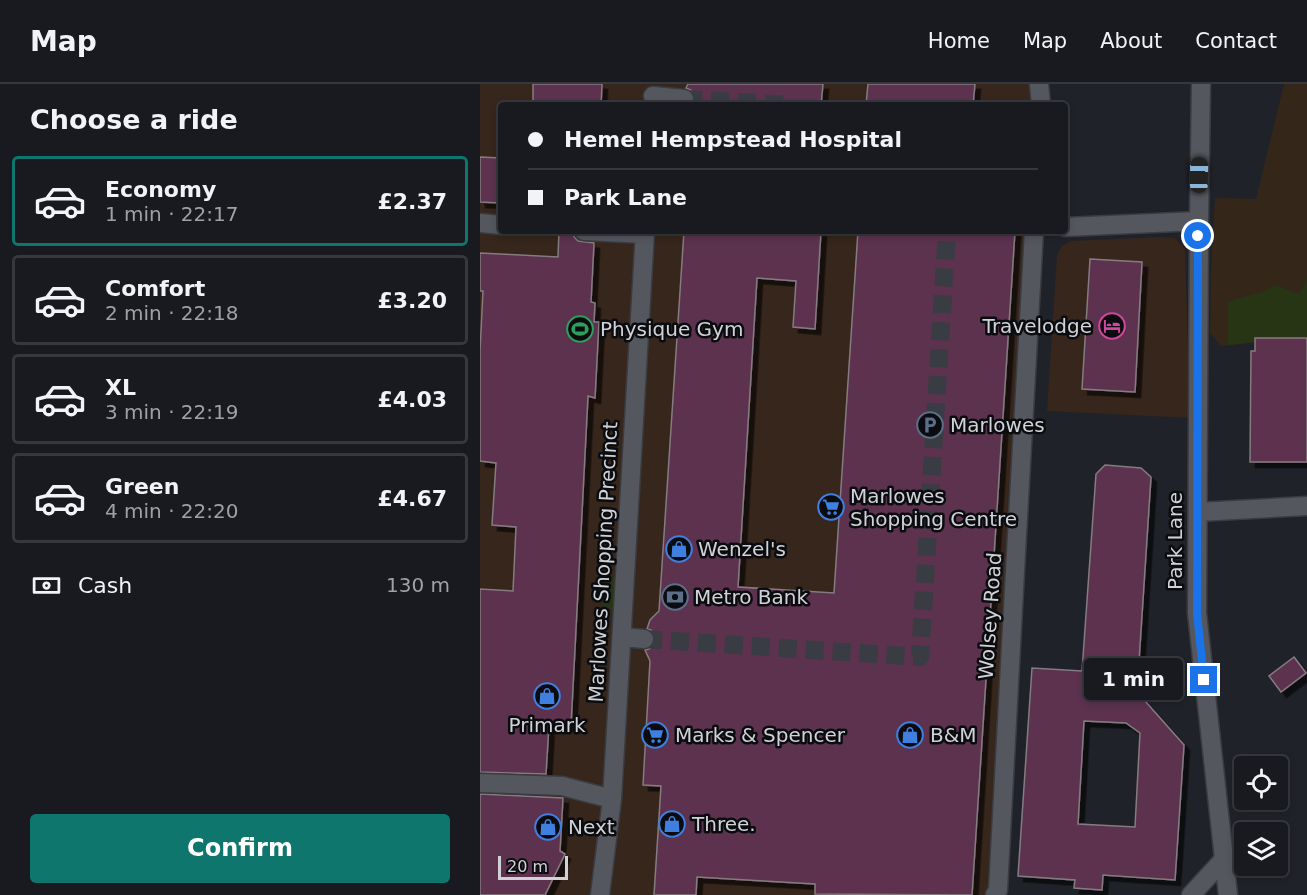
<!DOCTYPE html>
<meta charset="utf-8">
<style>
body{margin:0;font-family:"DejaVu Sans",sans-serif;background:#25272c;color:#f1f3f6;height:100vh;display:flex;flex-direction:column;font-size:22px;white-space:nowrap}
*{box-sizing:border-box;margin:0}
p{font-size:20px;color:#9fa1a4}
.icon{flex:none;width:33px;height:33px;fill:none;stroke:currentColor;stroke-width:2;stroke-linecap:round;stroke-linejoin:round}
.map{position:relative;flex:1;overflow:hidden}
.side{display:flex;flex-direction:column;background:#181a1f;width:480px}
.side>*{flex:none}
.top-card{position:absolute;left:18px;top:18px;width:570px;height:132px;border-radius:6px;box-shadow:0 3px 9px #0003,0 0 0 2px #36383d;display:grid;align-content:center;height:132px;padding:0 30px;background:#181a1f}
.fabs{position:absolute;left:754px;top:672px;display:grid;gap:12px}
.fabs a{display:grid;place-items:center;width:54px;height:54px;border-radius:6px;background:#181a1f;box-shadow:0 3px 9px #0003,0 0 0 2px #36383d;font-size:30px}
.scale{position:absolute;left:18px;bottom:15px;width:70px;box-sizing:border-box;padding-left:6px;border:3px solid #d0d2d7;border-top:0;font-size:16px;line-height:21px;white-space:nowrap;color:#d0d2d7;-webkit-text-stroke:4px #0b0c0f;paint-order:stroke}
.end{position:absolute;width:27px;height:27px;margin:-14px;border:8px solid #1a73e8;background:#fff;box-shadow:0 0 0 3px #fff}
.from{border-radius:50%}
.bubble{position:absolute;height:42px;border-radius:6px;background:#181a1f;box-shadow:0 3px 9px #0003,0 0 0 2px #36383d;font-size:20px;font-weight:800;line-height:42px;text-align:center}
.car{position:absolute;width:18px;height:36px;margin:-18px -9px;border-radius:8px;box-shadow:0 0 4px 2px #0007;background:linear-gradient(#222 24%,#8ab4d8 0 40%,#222 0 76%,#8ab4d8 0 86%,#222 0)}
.top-card b{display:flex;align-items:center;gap:21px;height:57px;font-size:22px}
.top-card b+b{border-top:2px solid #36383d}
.top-card i{width:15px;height:15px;background:#f1f3f6}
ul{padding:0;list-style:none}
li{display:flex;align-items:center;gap:18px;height:90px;margin:0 12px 9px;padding:0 18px;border:3px solid #36383d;border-radius:6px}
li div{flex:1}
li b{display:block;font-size:22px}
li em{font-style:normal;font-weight:800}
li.selected{border-color:#0f766e}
li>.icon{width:54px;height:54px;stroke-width:1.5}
h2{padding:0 30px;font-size:27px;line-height:72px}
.pay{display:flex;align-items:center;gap:15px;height:66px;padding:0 30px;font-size:22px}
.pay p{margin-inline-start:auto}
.button{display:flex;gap:12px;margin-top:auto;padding:12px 30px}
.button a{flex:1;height:69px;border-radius:6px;background:#0f766e;color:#fff;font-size:24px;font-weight:800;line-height:69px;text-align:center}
header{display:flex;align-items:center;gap:36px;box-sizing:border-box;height:84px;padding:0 30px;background:#181a1f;border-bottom:2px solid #36383d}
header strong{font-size:28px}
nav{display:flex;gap:33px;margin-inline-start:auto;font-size:21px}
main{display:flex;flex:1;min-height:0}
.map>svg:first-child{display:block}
.commercial{fill:#36261b}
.medical{fill:#35261a}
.green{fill:#273515}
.building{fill:#5c304f;stroke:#857c81;stroke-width:1.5;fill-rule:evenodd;filter:url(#shadow)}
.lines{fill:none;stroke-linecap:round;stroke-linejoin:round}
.street-tunnel{stroke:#3a3c43;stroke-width:18;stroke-dasharray:18 9;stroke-linecap:butt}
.street-casing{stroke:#3a3c41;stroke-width:21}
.street{stroke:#54575e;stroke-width:18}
.route{stroke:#1a73e8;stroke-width:8}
.labels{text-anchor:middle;stroke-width:5;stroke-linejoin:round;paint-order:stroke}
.poi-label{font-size:20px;fill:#d0d2d7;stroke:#0b0c0f;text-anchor:start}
.street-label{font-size:20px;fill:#d0d2d7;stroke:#0b0c0f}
</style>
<header>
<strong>Map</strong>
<nav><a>Home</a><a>Map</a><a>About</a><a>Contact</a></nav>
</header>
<main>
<section class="side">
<h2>Choose a ride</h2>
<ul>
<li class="selected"><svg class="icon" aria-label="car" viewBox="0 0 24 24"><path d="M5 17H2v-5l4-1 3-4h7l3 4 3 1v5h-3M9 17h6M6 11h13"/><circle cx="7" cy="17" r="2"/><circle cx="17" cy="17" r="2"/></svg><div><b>Economy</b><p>1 min · 22:17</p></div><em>£2.37</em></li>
<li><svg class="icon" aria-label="car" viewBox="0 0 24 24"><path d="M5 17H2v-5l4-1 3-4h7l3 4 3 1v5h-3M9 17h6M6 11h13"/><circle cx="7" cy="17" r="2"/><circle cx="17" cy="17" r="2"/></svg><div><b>Comfort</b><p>2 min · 22:18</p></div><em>£3.20</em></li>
<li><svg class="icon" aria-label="car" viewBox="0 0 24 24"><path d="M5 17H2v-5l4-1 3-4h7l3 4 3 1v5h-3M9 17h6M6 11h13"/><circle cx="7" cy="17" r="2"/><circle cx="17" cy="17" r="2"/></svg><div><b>XL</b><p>3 min · 22:19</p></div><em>£4.03</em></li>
<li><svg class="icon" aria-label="car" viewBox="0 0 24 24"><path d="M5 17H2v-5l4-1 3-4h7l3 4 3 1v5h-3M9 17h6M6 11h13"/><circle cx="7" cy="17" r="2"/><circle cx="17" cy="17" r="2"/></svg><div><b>Green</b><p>4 min · 22:20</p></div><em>£4.67</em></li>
</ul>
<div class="pay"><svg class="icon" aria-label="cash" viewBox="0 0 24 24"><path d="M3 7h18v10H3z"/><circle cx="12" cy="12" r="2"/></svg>Cash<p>130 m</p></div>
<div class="button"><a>Confirm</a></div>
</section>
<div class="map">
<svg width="827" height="811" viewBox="0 0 827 811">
<defs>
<filter id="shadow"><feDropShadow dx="5.5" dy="5.5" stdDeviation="0" flood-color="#0009"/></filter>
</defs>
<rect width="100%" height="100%" fill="#202229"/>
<path class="commercial" d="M0 0H559L561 21H21V147H554L515 811H0Z
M681 153 695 154 705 165 710 334 567 327 577 171 582 162 590 157Z"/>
<path class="medical" d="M804 0H827V253L741 262 730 249 731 187 735 114 776 115Z"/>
<path class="green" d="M827 195V253L748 261V218L755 215 783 208 794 201 819 210Z
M124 493 143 494 141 526 122 525Z"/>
<path class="building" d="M53 0H122L121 21H53Z
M208 0H343L341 21H213L215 17 214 11 211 6 206 4Z
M388 0H495L493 21H386Z
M0 73 21 74V119L0 118Z
M79 147H93L94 153 98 157 114 159 111 218 115 219 114 238H119L115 314 108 312 91 642 69 641 66 690 0 688V505L33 507 36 443 12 441 16 379 0 377V267L3 207H0V169L78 173Z
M204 147H341L335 245 313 243 316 197 277 194 258 503 354 509 378 147H535L492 811 335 810V800L217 793 216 811H174L181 702 163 701 170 577 165 566 169 565 173 561 175 557 174 551 171 546 167 545 170 536 179 527Z
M610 175 662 178 655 308 602 305Z
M775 254H827V378H770L771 267H775Z
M625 381 661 384 671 393 657 608 704 661 695 796 623 791 622 806 594 804 595 796 538 792 552 584 602 587 616 390ZM604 637 646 639 660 649 655 743 598 740Z
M814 573 826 589 801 608 789 592Z
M0 710 83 714 80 767 85 770 65 811H0Z"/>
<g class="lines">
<path class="street-tunnel" d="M204 15 310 21
M164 555 440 573 467 147"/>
<g class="street-casing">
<path id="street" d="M559 0 561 21
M721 0 719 137 717 529 748 811
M173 12 204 15
M0 139 21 141
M585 143 719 137
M104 147 165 150
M718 428 827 422
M142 553 164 555
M0 699 82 702 132 715
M120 811 132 715 165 147
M515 811 518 806C528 586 543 367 554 147
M711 811 744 775"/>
</g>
<use href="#street" class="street"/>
</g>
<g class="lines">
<path class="route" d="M718 152 717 529 724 596"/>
</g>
<defs>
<g id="hotel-ring" transform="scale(1.35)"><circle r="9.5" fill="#0b0c0f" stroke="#d1479c" stroke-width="1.5"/><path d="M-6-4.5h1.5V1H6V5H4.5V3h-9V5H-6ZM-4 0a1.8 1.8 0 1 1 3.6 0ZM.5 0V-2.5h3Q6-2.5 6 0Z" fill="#d1479c"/></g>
<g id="stadium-ring" transform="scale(1.35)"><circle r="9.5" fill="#0b0c0f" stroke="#2e9e5b" stroke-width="1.5"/><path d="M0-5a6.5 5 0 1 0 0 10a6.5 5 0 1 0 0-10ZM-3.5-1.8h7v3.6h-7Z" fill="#2e9e5b"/></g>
<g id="parking-ring" transform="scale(1.35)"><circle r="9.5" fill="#0b0c0f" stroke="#5c6f8a" stroke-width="1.5"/><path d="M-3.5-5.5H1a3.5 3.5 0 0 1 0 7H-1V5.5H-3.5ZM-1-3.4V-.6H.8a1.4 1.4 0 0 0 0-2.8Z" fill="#5c6f8a"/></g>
<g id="supermarket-ring" transform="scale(1.35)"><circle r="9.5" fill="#0b0c0f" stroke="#3f7fe0" stroke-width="1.5"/><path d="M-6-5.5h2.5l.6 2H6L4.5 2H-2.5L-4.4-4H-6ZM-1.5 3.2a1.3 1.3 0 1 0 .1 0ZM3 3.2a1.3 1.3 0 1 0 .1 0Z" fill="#3f7fe0"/></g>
<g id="shop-ring" transform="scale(1.35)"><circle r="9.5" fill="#0b0c0f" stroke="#3f7fe0" stroke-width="1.5"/><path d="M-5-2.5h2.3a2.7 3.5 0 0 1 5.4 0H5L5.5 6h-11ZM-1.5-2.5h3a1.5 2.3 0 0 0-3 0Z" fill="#3f7fe0"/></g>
<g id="bank-ring" transform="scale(1.35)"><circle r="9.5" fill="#0b0c0f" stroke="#5c6f8a" stroke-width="1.5"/><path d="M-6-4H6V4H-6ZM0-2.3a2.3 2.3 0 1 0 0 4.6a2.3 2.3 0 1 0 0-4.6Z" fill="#5c6f8a"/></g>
</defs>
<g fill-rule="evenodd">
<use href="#hotel-ring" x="632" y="242"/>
<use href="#stadium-ring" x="100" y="245"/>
<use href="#parking-ring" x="450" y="341"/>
<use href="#supermarket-ring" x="351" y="423"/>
<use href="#shop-ring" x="199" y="465"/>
<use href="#bank-ring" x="195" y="513"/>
<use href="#shop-ring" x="67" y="612"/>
<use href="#supermarket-ring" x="175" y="651"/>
<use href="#shop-ring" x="430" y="651"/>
<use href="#shop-ring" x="192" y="740"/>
<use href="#shop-ring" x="68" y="743"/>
</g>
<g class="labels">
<g class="poi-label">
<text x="612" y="249" text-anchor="end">Travelodge</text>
<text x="120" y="252">Physique Gym</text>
<text x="470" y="348">Marlowes</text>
<text x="370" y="419">Marlowes<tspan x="370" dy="23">Shopping Centre</tspan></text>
<text x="218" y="472">Wenzel's</text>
<text x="214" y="520">Metro Bank</text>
<text x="67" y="648" text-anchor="middle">Primark</text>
<text x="195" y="658">Marks &amp; Spencer</text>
<text x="450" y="658">B&amp;M</text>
<text x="212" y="747">Three.</text>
<text x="88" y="750">Next</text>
</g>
<g class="street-label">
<text transform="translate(695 457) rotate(-90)" y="7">Park Lane</text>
<text transform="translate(123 478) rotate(-87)" y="7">Marlowes Shopping Precinct</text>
<text transform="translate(510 532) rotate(-86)" y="7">Wolsey Road</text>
</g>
</g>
</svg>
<div class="fabs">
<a><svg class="icon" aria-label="locate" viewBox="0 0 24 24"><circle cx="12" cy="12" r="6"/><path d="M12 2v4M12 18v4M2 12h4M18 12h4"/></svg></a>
<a><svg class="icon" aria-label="layers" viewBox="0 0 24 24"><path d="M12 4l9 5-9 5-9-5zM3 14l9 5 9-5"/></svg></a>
</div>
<div class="scale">20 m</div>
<i class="end from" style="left:718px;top:152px"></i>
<i class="end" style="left:724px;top:596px"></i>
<div class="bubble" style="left:604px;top:574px;width:99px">1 min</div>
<i class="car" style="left:719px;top:91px;rotate:1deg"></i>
<div class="top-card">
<b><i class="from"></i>Hemel Hempstead Hospital</b>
<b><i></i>Park Lane</b>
</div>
</div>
</main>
